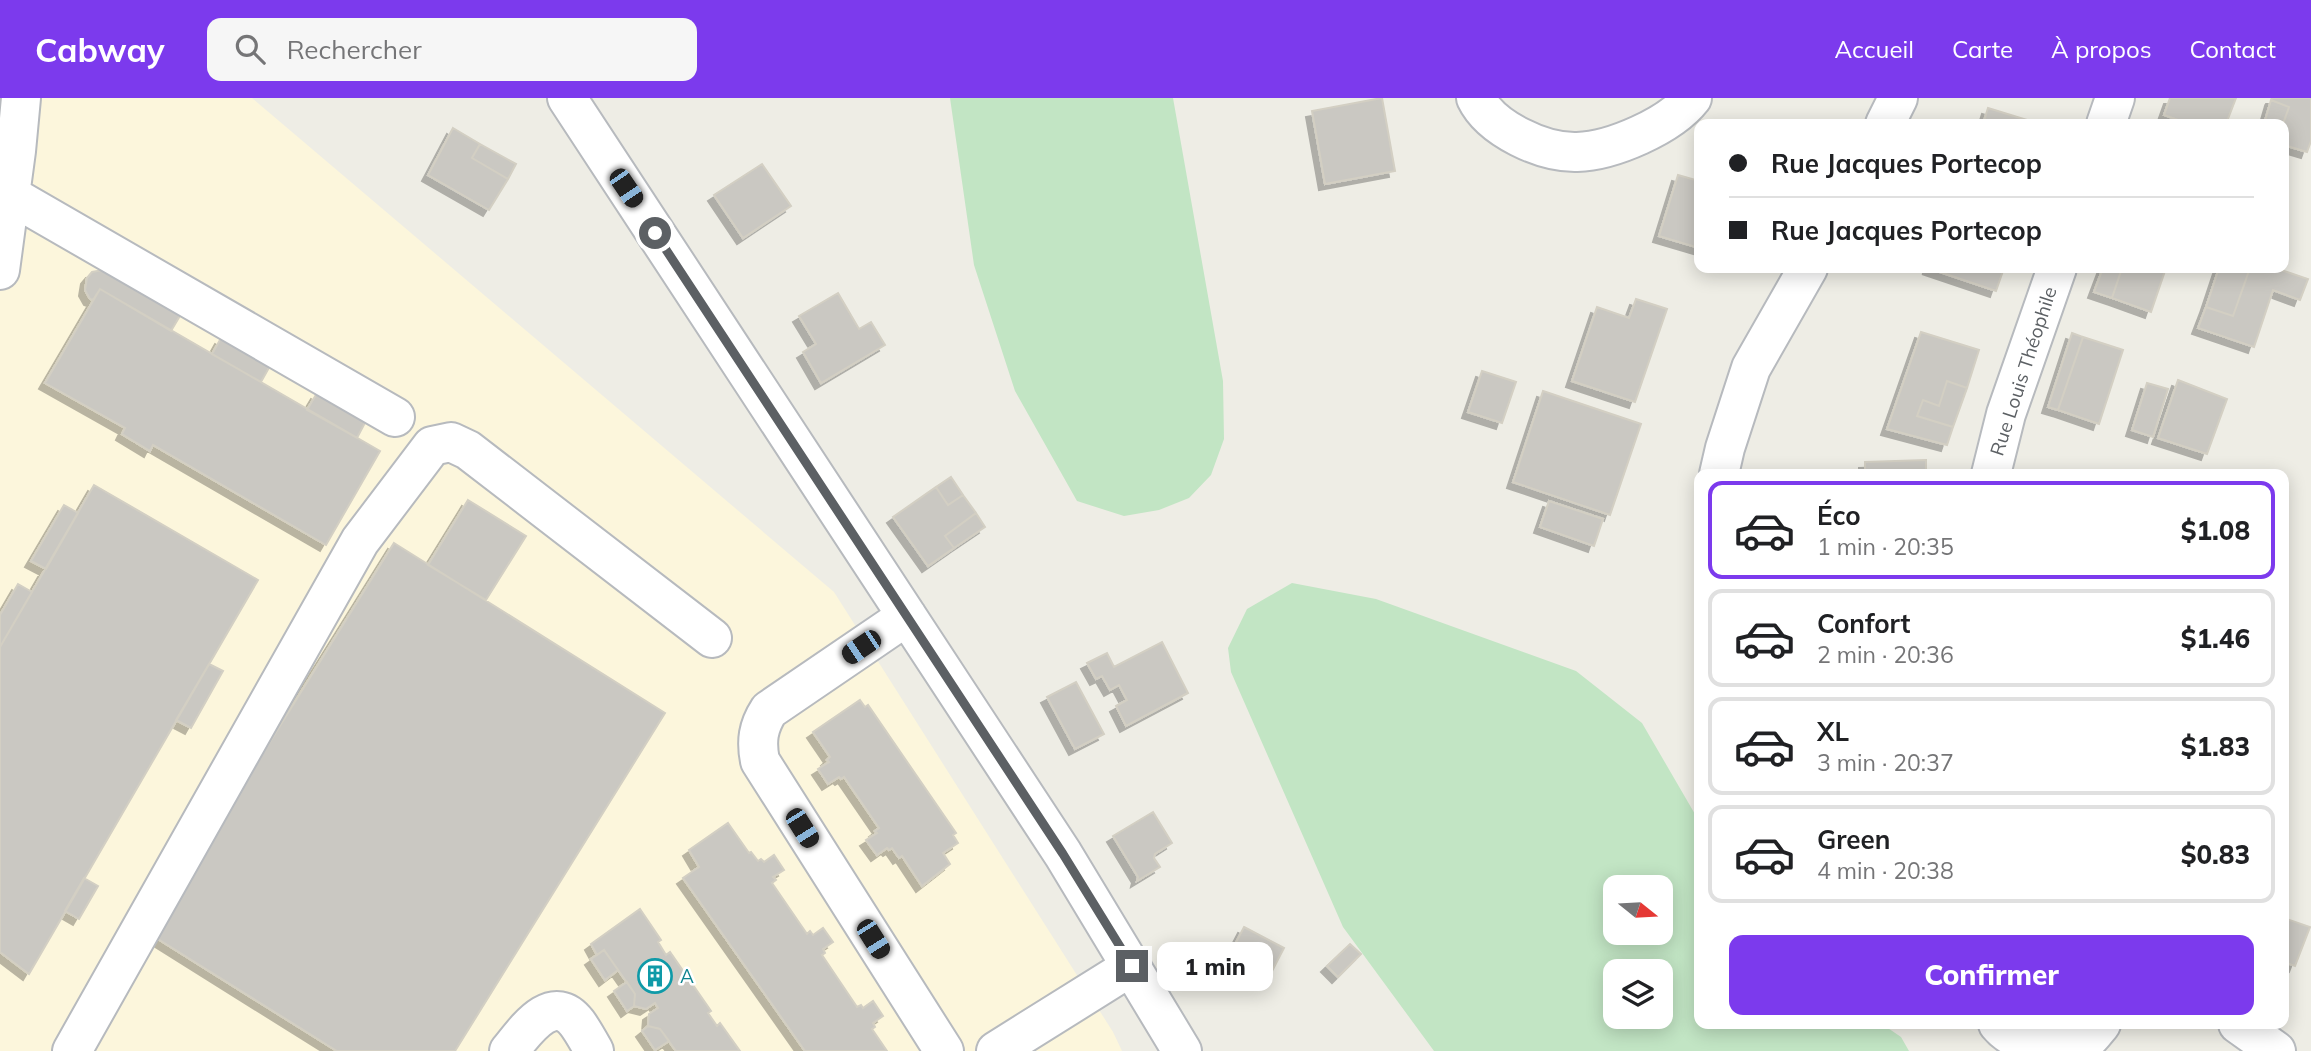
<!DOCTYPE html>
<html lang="fr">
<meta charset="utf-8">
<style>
body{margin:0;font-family:Mulish,sans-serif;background:#f6f6f6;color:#202124;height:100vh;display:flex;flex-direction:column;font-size:26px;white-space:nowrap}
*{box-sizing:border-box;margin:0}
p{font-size:23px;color:#757577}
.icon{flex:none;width:38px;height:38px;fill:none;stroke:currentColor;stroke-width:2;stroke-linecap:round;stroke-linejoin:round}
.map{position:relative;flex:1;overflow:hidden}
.details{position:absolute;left:1694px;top:371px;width:595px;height:560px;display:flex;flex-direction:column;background:#fff;border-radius:14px;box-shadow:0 4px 18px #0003}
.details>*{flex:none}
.hud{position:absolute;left:1694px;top:21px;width:595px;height:154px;border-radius:14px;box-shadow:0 4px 18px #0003;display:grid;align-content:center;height:154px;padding:0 35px;background:#fff}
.needle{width:46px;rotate:108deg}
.buttons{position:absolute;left:1603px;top:777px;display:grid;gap:14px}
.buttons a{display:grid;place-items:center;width:70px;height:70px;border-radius:14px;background:#fff;box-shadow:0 4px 18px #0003;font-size:35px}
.end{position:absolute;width:32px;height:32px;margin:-16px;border:9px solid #5c6064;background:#fff;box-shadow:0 0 0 4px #fff}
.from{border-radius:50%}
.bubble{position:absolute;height:49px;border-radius:14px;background:#fff;box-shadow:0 4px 18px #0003;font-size:23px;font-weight:800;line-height:49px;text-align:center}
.car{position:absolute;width:21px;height:42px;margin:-21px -10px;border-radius:9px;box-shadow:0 0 5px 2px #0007;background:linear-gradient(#222 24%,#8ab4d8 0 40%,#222 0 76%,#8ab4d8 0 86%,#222 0)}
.hud b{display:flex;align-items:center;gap:24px;height:66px;font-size:26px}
.hud b+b{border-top:2px solid #e0e0e0}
.hud i{width:18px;height:18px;background:#202124}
ul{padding:12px 0 0;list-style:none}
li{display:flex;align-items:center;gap:21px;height:98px;margin:0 14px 10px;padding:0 21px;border:4px solid #e0e0e0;border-radius:14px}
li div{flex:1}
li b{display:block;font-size:26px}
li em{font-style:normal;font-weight:800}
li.on{border-color:#7c3aed}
li>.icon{width:63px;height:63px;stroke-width:1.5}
.primary-button{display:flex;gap:14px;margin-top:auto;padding:14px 35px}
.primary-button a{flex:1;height:80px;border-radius:14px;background:#7c3aed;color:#fff;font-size:28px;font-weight:800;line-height:80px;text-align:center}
header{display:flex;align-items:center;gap:42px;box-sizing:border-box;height:98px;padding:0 35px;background:#7c3aed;color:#fff}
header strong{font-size:33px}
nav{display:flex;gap:38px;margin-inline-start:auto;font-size:24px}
.search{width:490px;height:63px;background:#f6f6f6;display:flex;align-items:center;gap:18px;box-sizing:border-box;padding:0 24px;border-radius:14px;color:#757577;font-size:26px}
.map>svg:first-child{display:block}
.commercial{fill:#fcf6dc}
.green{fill:#c2e5c4;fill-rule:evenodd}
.building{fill:#cac8c2;stroke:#d3cfc3;stroke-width:2;filter:url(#shadow)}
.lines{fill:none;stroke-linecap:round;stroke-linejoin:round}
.minor-casing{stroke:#b7babe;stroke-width:42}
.minor{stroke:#fff;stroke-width:38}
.route{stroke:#5c6064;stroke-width:9}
.labels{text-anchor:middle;stroke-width:5;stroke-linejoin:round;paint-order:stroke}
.street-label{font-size:19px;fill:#5c6064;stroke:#fff}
.culture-label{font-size:19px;fill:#0d838f;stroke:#fff;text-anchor:start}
</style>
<header>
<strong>Cabway</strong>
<div class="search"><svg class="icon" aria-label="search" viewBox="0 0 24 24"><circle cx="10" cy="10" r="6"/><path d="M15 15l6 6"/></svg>Rechercher</div>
<nav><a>Accueil</a><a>Carte</a><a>À propos</a><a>Contact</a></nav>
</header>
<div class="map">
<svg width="2311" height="953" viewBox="0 0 2311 953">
<defs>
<filter id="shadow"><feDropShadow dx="-6" dy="6" stdDeviation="0" flood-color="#0004"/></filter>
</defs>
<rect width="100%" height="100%" fill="#eeede5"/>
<path class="commercial" d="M0 0H252L834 494 1113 934 1122 953H0Z"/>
<path class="green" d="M950 0H1173L1223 283 1224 341 1211 377 1189 400 1159 412 1124 418 1077 403 1015 293 974 167Z
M1292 485 1376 501 1576 573 1642 625 1699 723V926H1882L1901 939 1909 953H1434L1343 829 1231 574 1228 550 1247 511ZM1615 789H1661V835H1615ZM1615 873H1661V919H1615Z"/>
<path class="building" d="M1382 0 1395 73 1325 86 1312 13Z
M2170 0H2236L2226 26H2189L2164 17Z
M2272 0H2311V43L2307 54 2284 47 2283 26 2289 9 2271 2Z
M2271 2 2289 9 2283 26H2264Z
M1988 10 2040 26H1983Z
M453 30 480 46 472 60 508 81 489 112 428 77Z
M480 46 516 66 508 81 472 60Z
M762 66 791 108 743 140 714 97Z
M1678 77 1699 83V150L1659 138Z
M1928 170H2004L1996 193Z
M2103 170H2122L2112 200 2094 194Z
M2122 170H2166L2151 214 2112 200Z
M2219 170H2250L2233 218 2206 209Z
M2250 170H2275L2308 181 2300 202 2273 192 2254 249 2198 230 2206 209 2233 218Z
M103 172 181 216 171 233 100 191 93 202 90 201 85 192 87 180 92 174Z
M100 191 380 353 326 447 153 347 150 353 122 336 125 330 45 285Z
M838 195 859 231 871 224 885 247 821 285 803 254 816 246 799 218Z
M1636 201 1667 211 1635 304 1572 283 1597 209 1629 220Z
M1921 234 1979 252 1967 290 1947 283 1939 308 1923 302 1917 318 1953 329 1947 347 1887 331Z
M2072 235 2083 239 2058 312 2048 309Z
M2083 239 2123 252 2099 326 2058 312Z
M221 240 270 268 261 284 212 256Z
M1482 273 1516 284 1502 325 1468 314Z
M2178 282 2227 301 2207 356 2158 340Z
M1947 283 1967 290 1953 329 1917 318 1923 302 1939 308Z
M2147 285 2168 291 2153 339 2132 332Z
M1543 293 1641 326 1610 417 1513 384Z
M317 295 366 323 357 340 307 312Z
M1926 362V376H1865V364Z
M951 379 963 397 948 407 936 389Z
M94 387 258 482 29 876 0 854V549Z
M936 389 948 407 963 397 976 415 945 438 954 450 928 468 893 419Z
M468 402 526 438 486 502 428 467Z
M1549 403 1603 421 1594 448 1540 429Z
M64 407 78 415 46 471 31 463Z
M976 415 985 429 954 450 945 438Z
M394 445 665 615 455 953H337L150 836Z
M18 486 32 494 0 549V517Z
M1162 544 1188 595 1126 628 1116 608 1127 602 1119 587 1110 592 1102 578 1096 581 1087 565 1107 555 1114 569Z
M209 566 223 573 191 630 176 622Z
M1076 584 1104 636 1075 651 1047 599Z
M860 602 865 609 868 607 956 735 953 737 958 745 943 755 950 766 922 788 902 758 899 760 892 750 889 752 887 750 877 757 866 742 877 735 875 733 879 730 844 679 841 681 839 679 828 686 818 671 829 664 827 662 830 659 813 634Z
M1153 714 1172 745 1155 756 1154 760 1160 769 1137 783 1138 779 1113 738Z
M728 725 749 755 751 754 758 763 761 761 764 764 774 757 784 772 773 779 776 782 772 785 807 836 810 833 813 837 823 830 833 844 823 851 825 855 822 857 857 909 861 907 863 910 873 903 883 918 873 925 875 929 872 931 887 953H805L683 780 699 769 689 752Z
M84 780 98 788 79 821 65 813Z
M640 811 661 842 658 844 666 857 670 854 711 913 708 915 717 928 720 925 740 953H676L660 931 648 928 649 916 658 910 655 905 646 911 634 908 635 896 604 852 597 857 591 846Z
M2284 820 2310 829 2295 868 2284 864Z
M1244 829 1284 850 1269 879 1229 858Z
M1350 846 1361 856 1338 879 1327 868Z
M604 852 618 872 605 882 591 861Z
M627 884 635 896 634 908 627 913 614 893Z
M648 928 660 931 669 943 655 952 642 933Z"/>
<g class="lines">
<g class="minor-casing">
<path id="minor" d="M567 0 1063 756 1182 953
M1476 0C1491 31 1543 55 1577 54 1612 53 1670 28 1692 0
M1885 26 1898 0
M2106 26 2115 0
M10 97 395 319
M0 172 16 53 21 0
M1719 376 1725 350 1751 270 1808 170
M1991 376 2006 316 2057 170
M907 518 769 612C758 629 756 643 760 663L944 953
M1998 926C2016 948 2056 953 2082 946 2089 942 2096 932 2101 926
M2238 926 2276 953
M72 953 360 443 432 348 451 344 468 352 712 540
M509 953C524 935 552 892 577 925 583 933 589 944 594 953
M996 953 1132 868"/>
</g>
<use href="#minor" class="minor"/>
</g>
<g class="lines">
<path class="route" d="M655 135 1063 756 1132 868"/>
</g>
<defs>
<g id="building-ring" transform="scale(1.75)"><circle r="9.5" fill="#fff" stroke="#0f9aa8" stroke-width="1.5"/><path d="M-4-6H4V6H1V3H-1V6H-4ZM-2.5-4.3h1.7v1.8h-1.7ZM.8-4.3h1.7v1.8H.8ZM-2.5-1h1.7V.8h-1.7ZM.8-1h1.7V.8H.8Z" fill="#0f9aa8"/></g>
</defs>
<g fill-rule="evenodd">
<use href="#building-ring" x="655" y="878"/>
</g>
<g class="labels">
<g class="street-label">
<text transform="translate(2023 273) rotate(-72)" y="7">Rue Louis Théophile</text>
</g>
<g class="culture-label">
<text x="680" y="885">A</text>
</g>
</g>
</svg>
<div class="buttons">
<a><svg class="needle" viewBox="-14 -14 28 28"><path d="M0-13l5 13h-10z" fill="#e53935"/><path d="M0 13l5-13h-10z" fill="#757577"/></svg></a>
<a><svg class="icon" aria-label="layers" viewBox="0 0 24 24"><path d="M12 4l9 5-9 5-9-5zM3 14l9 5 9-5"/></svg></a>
</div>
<i class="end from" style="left:655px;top:135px"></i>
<i class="end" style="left:1132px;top:868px"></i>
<div class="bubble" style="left:1157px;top:844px;width:116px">1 min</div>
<i class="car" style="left:626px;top:90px;rotate:146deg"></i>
<i class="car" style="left:861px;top:549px;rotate:236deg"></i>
<i class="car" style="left:802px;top:730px;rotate:148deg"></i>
<i class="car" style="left:873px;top:841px;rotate:148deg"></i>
<div class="hud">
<b><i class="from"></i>Rue Jacques Portecop</b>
<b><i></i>Rue Jacques Portecop</b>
</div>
<section class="details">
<ul>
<li class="on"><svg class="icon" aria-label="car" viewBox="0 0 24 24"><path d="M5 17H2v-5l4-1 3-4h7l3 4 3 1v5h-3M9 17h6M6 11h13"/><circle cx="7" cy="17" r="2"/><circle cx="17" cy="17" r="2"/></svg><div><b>Éco</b><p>1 min · 20:35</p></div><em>$1.08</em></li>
<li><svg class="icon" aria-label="car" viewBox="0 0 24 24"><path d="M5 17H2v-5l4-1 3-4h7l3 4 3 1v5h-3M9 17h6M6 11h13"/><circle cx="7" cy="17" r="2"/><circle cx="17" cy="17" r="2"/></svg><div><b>Confort</b><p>2 min · 20:36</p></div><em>$1.46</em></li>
<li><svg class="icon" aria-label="car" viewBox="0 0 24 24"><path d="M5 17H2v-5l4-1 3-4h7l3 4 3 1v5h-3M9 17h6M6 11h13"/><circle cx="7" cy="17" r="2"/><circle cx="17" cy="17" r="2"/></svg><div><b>XL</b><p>3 min · 20:37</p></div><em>$1.83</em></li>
<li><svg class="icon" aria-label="car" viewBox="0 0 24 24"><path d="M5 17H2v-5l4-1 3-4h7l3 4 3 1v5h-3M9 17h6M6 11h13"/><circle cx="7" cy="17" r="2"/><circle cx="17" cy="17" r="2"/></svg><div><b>Green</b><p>4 min · 20:38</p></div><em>$0.83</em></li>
</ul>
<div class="primary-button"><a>Confirmer</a></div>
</section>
</div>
